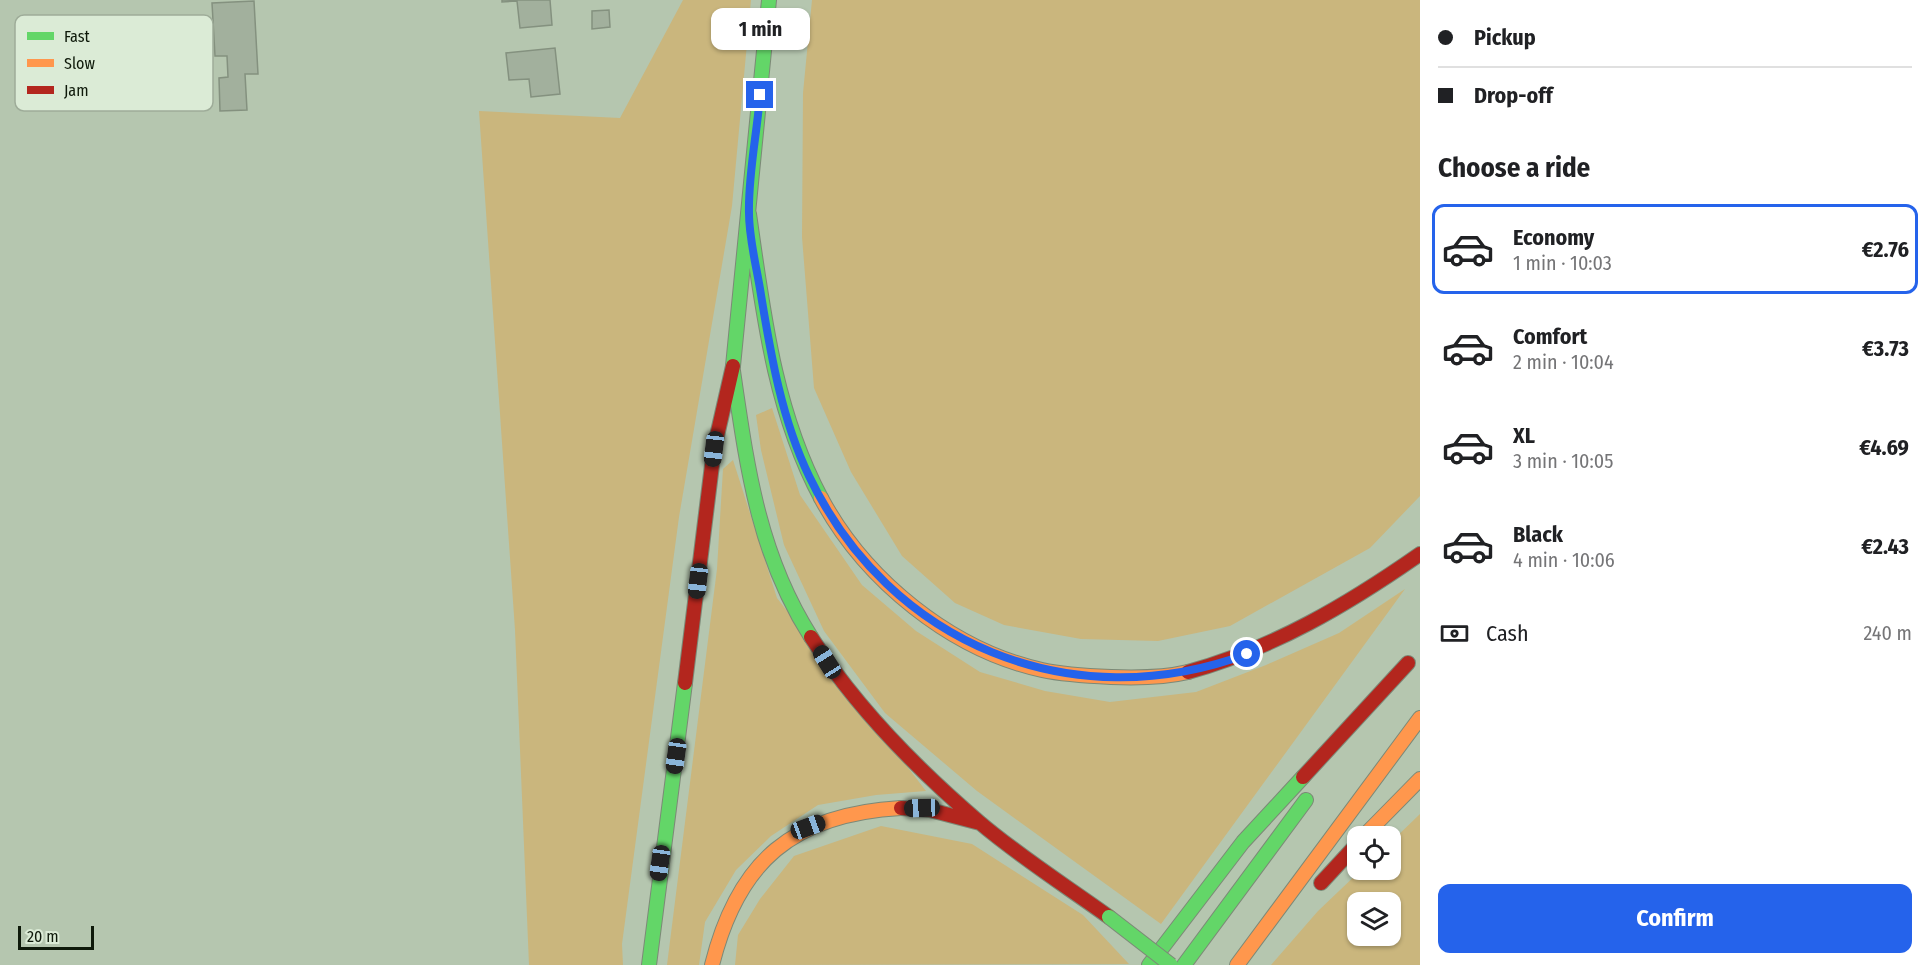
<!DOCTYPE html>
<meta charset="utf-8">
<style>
body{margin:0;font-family:"Fira Sans Condensed",sans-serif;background:#f2f2f2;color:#202124;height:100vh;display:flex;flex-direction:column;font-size:22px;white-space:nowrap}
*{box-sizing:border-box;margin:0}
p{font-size:20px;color:#757577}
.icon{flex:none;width:33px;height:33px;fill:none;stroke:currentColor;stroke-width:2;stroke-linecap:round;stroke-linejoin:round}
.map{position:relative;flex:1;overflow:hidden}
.details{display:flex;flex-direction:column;background:#fff;width:510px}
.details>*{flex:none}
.hud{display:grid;align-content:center;height:132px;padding:0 18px;background:#fff}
.tools{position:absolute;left:1347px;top:826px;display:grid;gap:12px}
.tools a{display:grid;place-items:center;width:54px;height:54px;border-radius:12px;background:#fff;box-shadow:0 2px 4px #0004;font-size:30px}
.scale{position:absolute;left:18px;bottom:15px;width:76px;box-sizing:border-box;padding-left:6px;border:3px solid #0e190a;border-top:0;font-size:16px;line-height:21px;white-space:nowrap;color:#0e190a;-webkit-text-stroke:4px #dbebd6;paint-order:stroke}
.end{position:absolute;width:27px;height:27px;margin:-14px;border:8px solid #2563eb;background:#fff;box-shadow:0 0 0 3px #fff}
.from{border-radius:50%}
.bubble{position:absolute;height:42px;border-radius:12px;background:#fff;box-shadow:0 2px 4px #0004;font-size:20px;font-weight:700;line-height:42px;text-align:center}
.car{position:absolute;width:18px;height:36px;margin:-18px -9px;border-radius:8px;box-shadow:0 0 4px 2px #0007;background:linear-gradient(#222 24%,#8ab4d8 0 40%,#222 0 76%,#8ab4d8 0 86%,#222 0)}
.hud b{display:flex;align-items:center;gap:21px;height:57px;font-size:22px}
.hud b+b{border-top:2px solid #e0e0e0}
.hud i{width:15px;height:15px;background:#202124}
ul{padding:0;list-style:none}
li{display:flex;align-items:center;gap:18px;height:90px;margin:0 12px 9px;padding:0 6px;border:3px solid transparent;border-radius:12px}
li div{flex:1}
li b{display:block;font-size:22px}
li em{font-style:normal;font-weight:700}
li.active{border-color:#2563eb}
li>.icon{width:54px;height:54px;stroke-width:1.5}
h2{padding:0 18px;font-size:27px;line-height:72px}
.pay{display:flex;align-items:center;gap:15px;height:66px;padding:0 18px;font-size:22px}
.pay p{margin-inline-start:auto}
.cta{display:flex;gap:12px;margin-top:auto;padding:12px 18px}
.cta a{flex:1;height:69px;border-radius:12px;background:#2563eb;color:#fff;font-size:24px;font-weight:700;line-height:69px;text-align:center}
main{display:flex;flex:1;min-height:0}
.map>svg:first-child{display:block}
.green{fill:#cab67d;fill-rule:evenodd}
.building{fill:#a2b09d;stroke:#84917f;stroke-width:1.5}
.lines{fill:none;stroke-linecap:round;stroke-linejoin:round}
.fast-casing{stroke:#7c8977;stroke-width:16}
.slow-casing{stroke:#7c8977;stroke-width:16}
.jam-casing{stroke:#7c8977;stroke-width:16}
.fast{stroke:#63d668;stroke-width:14}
.slow{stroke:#ff974d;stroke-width:14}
.jam{stroke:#b3261e;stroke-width:14}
.fast-bridge-casing{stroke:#7c8977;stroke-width:16;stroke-linecap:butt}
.fast-bridge{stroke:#63d668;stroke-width:14}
.route{stroke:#2563eb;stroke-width:8}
.key{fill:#dbebd6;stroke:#9eac99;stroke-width:1.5}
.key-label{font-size:16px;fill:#0e190a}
</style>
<main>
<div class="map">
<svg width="1420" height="965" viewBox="0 0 1420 965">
<rect width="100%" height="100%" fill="#b5c6af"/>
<path class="green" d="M683 0H751L732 206 679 517 622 944 623 965H529L515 630 479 111 620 118Z
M812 0H1420V496L1370 548 1230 626 1158 641 1081 639 1004 625 955 603 902 556 851 472 814 388 802 237 803 93Z
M772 408 800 495 862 585 916 631 980 672 1045 691 1110 702 1196 692 1266 665 1339 633 1405 589 1161 924 977 791 885 713 824 631 784 545 761 450 756 415Z
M733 460 777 598 926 791 876 795 818 805 771 836 736 870 705 922 699 965H667L717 569 723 469Z
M1420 814V965H1271L1318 911 1361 870H1390L1391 842ZM1358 903H1390V936H1358Z
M881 826 972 844 1083 915 1129 964 735 965 738 935 760 899 794 856Z"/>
<path class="building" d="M502 0H550L552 25 520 28 517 1 502 2Z
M254 1 258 74H245L247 110 220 111 219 78 228 77 227 56H215L212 3Z
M609 10 610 27 592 29V11Z
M555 48 560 94 531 97 529 79 509 80 506 53Z"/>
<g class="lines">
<g class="fast-casing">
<path id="fast" d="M749 214C763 311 774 410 821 498
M733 366 769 0
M733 371C747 466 758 554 811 637
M649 965 685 683
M1149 965 1243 842 1303 777
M1184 965 1306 800"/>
</g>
<g class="slow-casing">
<path id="slow" d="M821 498C865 580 951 650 1042 670 1065 675 1088 676 1111 677 1136 678 1163 678 1188 672
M1363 837 1420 779
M712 965C738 861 793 814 901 808
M1237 965 1420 718"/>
</g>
<g class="jam-casing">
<path id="jam" d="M811 637C855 706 917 769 979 822 1020 857 1066 886 1109 917
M1188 672C1274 648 1347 605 1420 554
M685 683 714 449 733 366
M1303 777 1408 663
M901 808 930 810 980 823
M1321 883 1358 843"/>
</g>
<use href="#fast" class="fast"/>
<use href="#slow" class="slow"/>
<use href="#jam" class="jam"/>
<g class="fast-bridge-casing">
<path id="fast-bridge" d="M1109 917 1171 965"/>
</g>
<use href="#fast-bridge" class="fast-bridge"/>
</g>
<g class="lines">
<path class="route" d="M760 95C757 134 748 175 749 213 749 240 757 268 761 295 771 356 782 420 809 476 889 644 1072 719 1247 654"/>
</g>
<rect x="15" y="15" width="198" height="96" rx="9" class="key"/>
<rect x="27" y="32" width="27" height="8" fill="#63d668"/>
<rect x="27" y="59" width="27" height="8" fill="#ff974d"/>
<rect x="27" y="86" width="27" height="8" fill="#b3261e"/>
<g class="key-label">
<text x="64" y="42">Fast</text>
<text x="64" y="69">Slow</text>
<text x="64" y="96">Jam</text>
</g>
</svg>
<div class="tools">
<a><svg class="icon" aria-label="locate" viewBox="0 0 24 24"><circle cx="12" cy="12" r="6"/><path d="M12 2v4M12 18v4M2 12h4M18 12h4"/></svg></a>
<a><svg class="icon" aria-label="layers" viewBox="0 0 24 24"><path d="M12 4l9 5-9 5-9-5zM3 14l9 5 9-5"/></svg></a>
</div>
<div class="scale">20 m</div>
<i class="end from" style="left:1247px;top:654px"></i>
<i class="end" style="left:760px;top:95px"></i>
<div class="bubble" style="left:711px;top:8px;width:99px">1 min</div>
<i class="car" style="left:714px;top:449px;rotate:187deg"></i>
<i class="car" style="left:698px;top:581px;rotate:187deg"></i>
<i class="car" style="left:827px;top:662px;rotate:328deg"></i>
<i class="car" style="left:676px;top:756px;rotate:188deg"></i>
<i class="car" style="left:922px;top:808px;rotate:268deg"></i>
<i class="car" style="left:808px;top:827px;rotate:70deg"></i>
<i class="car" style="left:660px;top:863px;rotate:188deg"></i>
</div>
<section class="details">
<div class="hud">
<b><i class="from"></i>Pickup</b>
<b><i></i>Drop-off</b>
</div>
<h2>Choose a ride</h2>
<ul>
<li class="active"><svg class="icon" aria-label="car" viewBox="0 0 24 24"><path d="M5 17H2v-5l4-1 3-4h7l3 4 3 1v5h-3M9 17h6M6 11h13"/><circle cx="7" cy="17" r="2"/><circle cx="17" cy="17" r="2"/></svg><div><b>Economy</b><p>1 min · 10:03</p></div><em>€2.76</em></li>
<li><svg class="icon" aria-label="car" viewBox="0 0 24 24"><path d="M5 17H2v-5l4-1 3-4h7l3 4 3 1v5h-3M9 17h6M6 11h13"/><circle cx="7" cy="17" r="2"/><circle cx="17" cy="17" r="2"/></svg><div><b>Comfort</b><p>2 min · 10:04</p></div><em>€3.73</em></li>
<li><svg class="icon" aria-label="car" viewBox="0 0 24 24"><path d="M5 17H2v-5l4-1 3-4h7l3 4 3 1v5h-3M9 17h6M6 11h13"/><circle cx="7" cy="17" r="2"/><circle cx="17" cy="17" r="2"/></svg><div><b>XL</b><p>3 min · 10:05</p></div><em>€4.69</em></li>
<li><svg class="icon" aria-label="car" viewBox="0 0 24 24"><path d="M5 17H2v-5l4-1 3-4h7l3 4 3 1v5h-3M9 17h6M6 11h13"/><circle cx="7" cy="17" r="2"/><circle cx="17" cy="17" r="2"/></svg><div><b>Black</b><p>4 min · 10:06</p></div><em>€2.43</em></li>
</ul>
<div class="pay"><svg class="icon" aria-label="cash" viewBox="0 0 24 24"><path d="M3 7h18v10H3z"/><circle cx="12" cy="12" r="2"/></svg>Cash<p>240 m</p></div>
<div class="cta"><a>Confirm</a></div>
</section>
</main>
